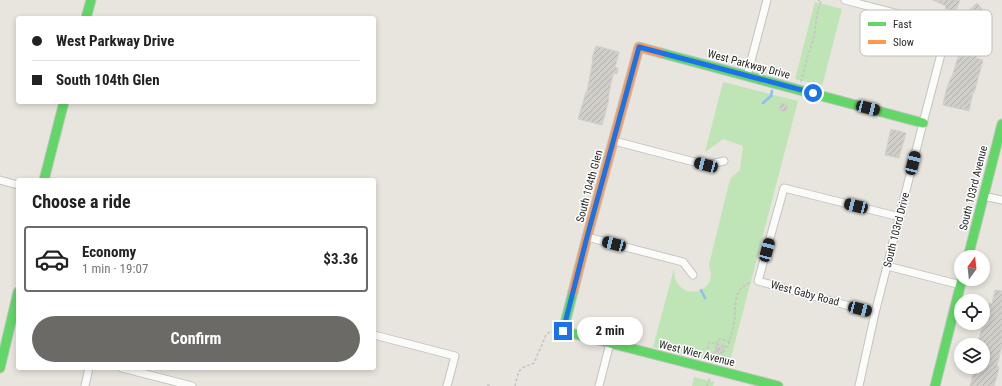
<!DOCTYPE html>
<meta charset="utf-8">
<style>
body{margin:0;font-family:"Roboto Condensed",sans-serif;background:#f6f6f6;color:#222;height:100vh;display:flex;flex-direction:column;font-size:15px;white-space:nowrap}
*{box-sizing:border-box;margin:0}
p{font-size:13px;color:#767676}
.icon{flex:none;width:22px;height:22px;fill:none;stroke:currentColor;stroke-width:2;stroke-linecap:round;stroke-linejoin:round}
.map{position:relative;flex:1;overflow:hidden}
.drawer{position:absolute;left:16px;top:178px;width:360px;height:192px;display:flex;flex-direction:column;background:#fff;border-radius:4px;box-shadow:0 2px 6px #0003}
.drawer>*{flex:none}
.guide{position:absolute;left:16px;top:16px;width:360px;height:88px;border-radius:4px;box-shadow:0 2px 6px #0003;display:grid;align-content:center;height:88px;padding:0 16px;background:#fff}
.needle{width:26px;rotate:15deg}
.tools{position:absolute;left:954px;top:250px;display:grid;gap:8px}
.tools a{display:grid;place-items:center;width:36px;height:36px;border-radius:50%;background:#fff;box-shadow:0 2px 6px #0003;font-size:20px}
.end{position:absolute;width:18px;height:18px;margin:-9px;border:5px solid #1a73e8;background:#fff;box-shadow:0 0 0 2px #fff}
.from{border-radius:50%}
.bubble{position:absolute;height:28px;border-radius:14px;background:#fff;box-shadow:0 2px 6px #0003;font-size:13px;font-weight:700;line-height:28px;text-align:center}
.car{position:absolute;width:12px;height:24px;margin:-12px -6px;border-radius:5px;box-shadow:0 0 3px 1px #0007;background:linear-gradient(#222 24%,#8ab4d8 0 40%,#222 0 76%,#8ab4d8 0 86%,#222 0)}
.guide b{display:flex;align-items:center;gap:14px;height:38px;font-size:15px}
.guide b+b{border-top:1px solid #e0e0e0}
.guide i{width:10px;height:10px;background:#222}
ul{padding:0;list-style:none}
li{display:flex;align-items:center;gap:12px;height:66px;margin:0 8px 6px;padding:0 8px;border:2px solid transparent;border-radius:4px}
li div{flex:1}
li b{display:block;font-size:15px}
li em{font-style:normal;font-weight:700}
li.on{border-color:#6b6a67}
li>.icon{width:36px;height:36px;stroke-width:1.5}
h2{padding:0 16px;font-size:18px;line-height:48px}
.cta{display:flex;gap:8px;margin-top:auto;padding:8px 16px}
.cta a{flex:1;height:46px;border-radius:24px;background:#6b6a67;color:#fff;font-size:16px;font-weight:700;line-height:46px;text-align:center}
.map>svg:first-child{display:block}
.park{fill:#bfe4b5}
.lines{fill:none;stroke-linecap:round;stroke-linejoin:round}
.stream{stroke:#8fbfea;stroke-width:2.5}
.building{fill:url(#building-hatch);stroke:#d2d0c9}
.street-casing{stroke:#c4c3c3;stroke-width:9}
.fast-casing{stroke:#c4c3c3;stroke-width:11}
.slow-casing{stroke:#c4c3c3;stroke-width:11}
.path{stroke:#c5c4c3;stroke-width:1.5;stroke-dasharray:3 2;stroke-linecap:butt}
.street{stroke:#fbfbfa;stroke-width:7}
.fast{stroke:#63d668;stroke-width:9}
.slow{stroke:#ff974d;stroke-width:9}
.route{stroke:#1a73e8;stroke-width:5}
.labels{text-anchor:middle;stroke-width:3;stroke-linejoin:round;paint-order:stroke}
.street-label{font-size:11px;fill:#282828;stroke:#fff}
.key{fill:#fff;stroke:#bebebe;stroke-width:1}
.key-label{font-size:11px;fill:#282828}
</style>
<div class="map">
<svg width="1002" height="386" viewBox="0 0 1002 386">
<defs>
<pattern id="building-hatch" width="6" height="6" patternUnits="userSpaceOnUse"><rect width="6" height="6" fill="#d0cec8"/><path d="M-1 1l2-2M0 6l6-6M5 7l2-2" fill="none" stroke="#b3b1ac"/></pattern>
</defs>
<rect width="100%" height="100%" fill="#e7e5dd"/>
<path class="park" d="M815 2 842 9 822 86 795 79Z
M723 82 798 101 729 365 653 347 674 269C675 274 674 280 678 284 688 298 711 292 711 274 711 271 709 268 709 265L730 179 740 170 743 146 723 139 705 152Z
M694 377 714 382 713 386H692Z"/>
<g class="lines">
<path class="stream" d="M763 103 771 96 772 91
M701 290 705 298"/>
</g>
<path class="building" d="M933 0H960L955 13 945 9 946 6Z
M977 3 987 15 968 31 958 20Z
M964 35 981 40 976 58 983 60 974 93 973 92 969 111 943 105 946 91 951 77H952L960 50 956 49 959 41 962 42Z
M596 46 619 52 615 67 618 68 617 74 614 73 612 79 608 98 609 99 602 125 578 119 586 92H587L593 59H592Z
M781 103 788 105 786 112 779 110Z
M891 129 906 133 899 158 885 155Z
M995 290 1002 291V345L997 366 999 367 997 376 994 386H970L974 371 975 372 976 367H983V345H977L985 317H983L984 310H987L989 303 992 304Z
M717 346 723 348 722 354 715 353Z"/>
<g class="lines">
<g class="street-casing">
<path id="street" d="M845 0 948 27 923 123 887 266 875 313 859 386
M747 76 767 0
M614 141 706 165 724 161
M0 180 18 185
M983 196 1002 200
M587 237 683 262 693 275
M887 266 961 285
M875 313 758 281 784 188 900 217
M374 335 455 356 447 386
M122 368 192 386
M85 386 89 368
M599 386 610 343"/>
</g>
<g class="fast-casing">
<path id="fast" d="M86 18 91 0
M661 53 923 123
M44 180 64 102
M968 257 1002 124
M573 292 563 331 778 386
M0 368 18 292
M935 386 962 279"/>
</g>
<g class="slow-casing">
<path id="slow" d="M573 292 587 237 639 47 661 53"/>
</g>
<path class="path" d="M801 82 807 59 814 37 817 14 821 1 818 0
M707 352 723 356 725 346
M714 354 717 342H718L719 339 729 341
M705 359 709 342 728 347C730 339 732 331 734 323 737 306 731 290 751 282
M488 386V385L491 386
M515 386C517 380 517 370 524 367 528 365 531 365 534 363L546 335 548 333 555 330
M707 386 710 377"/>
<use href="#street" class="street"/>
<use href="#fast" class="fast"/>
<use href="#slow" class="slow"/>
</g>
<g class="lines">
<path class="route" d="M563 331 587 237 639 47 813 93"/>
</g>
<g class="labels">
<g class="street-label">
<text transform="translate(749 64) rotate(15)" y="4">West Parkway Drive</text>
<text transform="translate(589 186) rotate(-75)" y="4">South 104th Glen</text>
<text transform="translate(973 188) rotate(-76)" y="4">South 103rd Avenue</text>
<text transform="translate(896 230) rotate(-76)" y="4">South 103rd Drive</text>
<text transform="translate(805 293) rotate(15)" y="4">West Gaby Road</text>
<text transform="translate(697 353) rotate(14)" y="4">West Wier Avenue</text>
</g>
</g>
<rect x="860" y="10" width="132" height="46" rx="6" class="key"/>
<rect x="868" y="22" width="18" height="4" fill="#63d668"/>
<rect x="868" y="40" width="18" height="4" fill="#ff974d"/>
<g class="key-label">
<text x="893" y="28">Fast</text>
<text x="893" y="46">Slow</text>
</g>
</svg>
<div class="tools">
<a><svg class="needle" viewBox="-14 -14 28 28"><path d="M0-13l5 13h-10z" fill="#e53935"/><path d="M0 13l5-13h-10z" fill="#767676"/></svg></a>
<a><svg class="icon" aria-label="locate" viewBox="0 0 24 24"><circle cx="12" cy="12" r="6"/><path d="M12 2v4M12 18v4M2 12h4M18 12h4"/></svg></a>
<a><svg class="icon" aria-label="layers" viewBox="0 0 24 24"><path d="M12 4l9 5-9 5-9-5zM3 14l9 5 9-5"/></svg></a>
</div>
<i class="end from" style="left:813px;top:93px"></i>
<i class="end" style="left:563px;top:331px"></i>
<div class="bubble" style="left:577px;top:317px;width:66px">2 min</div>
<i class="car" style="left:868px;top:108px;rotate:105deg"></i>
<i class="car" style="left:913px;top:163px;rotate:14deg"></i>
<i class="car" style="left:706px;top:165px;rotate:285deg"></i>
<i class="car" style="left:856px;top:206px;rotate:284deg"></i>
<i class="car" style="left:614px;top:244px;rotate:285deg"></i>
<i class="car" style="left:767px;top:250px;rotate:15deg"></i>
<i class="car" style="left:860px;top:309px;rotate:105deg"></i>
<div class="guide">
<b><i class="from"></i>West Parkway Drive</b>
<b><i></i>South 104th Glen</b>
</div>
<section class="drawer">
<h2>Choose a ride</h2>
<ul>
<li class="on"><svg class="icon" aria-label="car" viewBox="0 0 24 24"><path d="M5 17H2v-5l4-1 3-4h7l3 4 3 1v5h-3M9 17h6M6 11h13"/><circle cx="7" cy="17" r="2"/><circle cx="17" cy="17" r="2"/></svg><div><b>Economy</b><p>1 min · 19:07</p></div><em>$3.36</em></li>
</ul>
<div class="cta"><a>Confirm</a></div>
</section>
</div>
